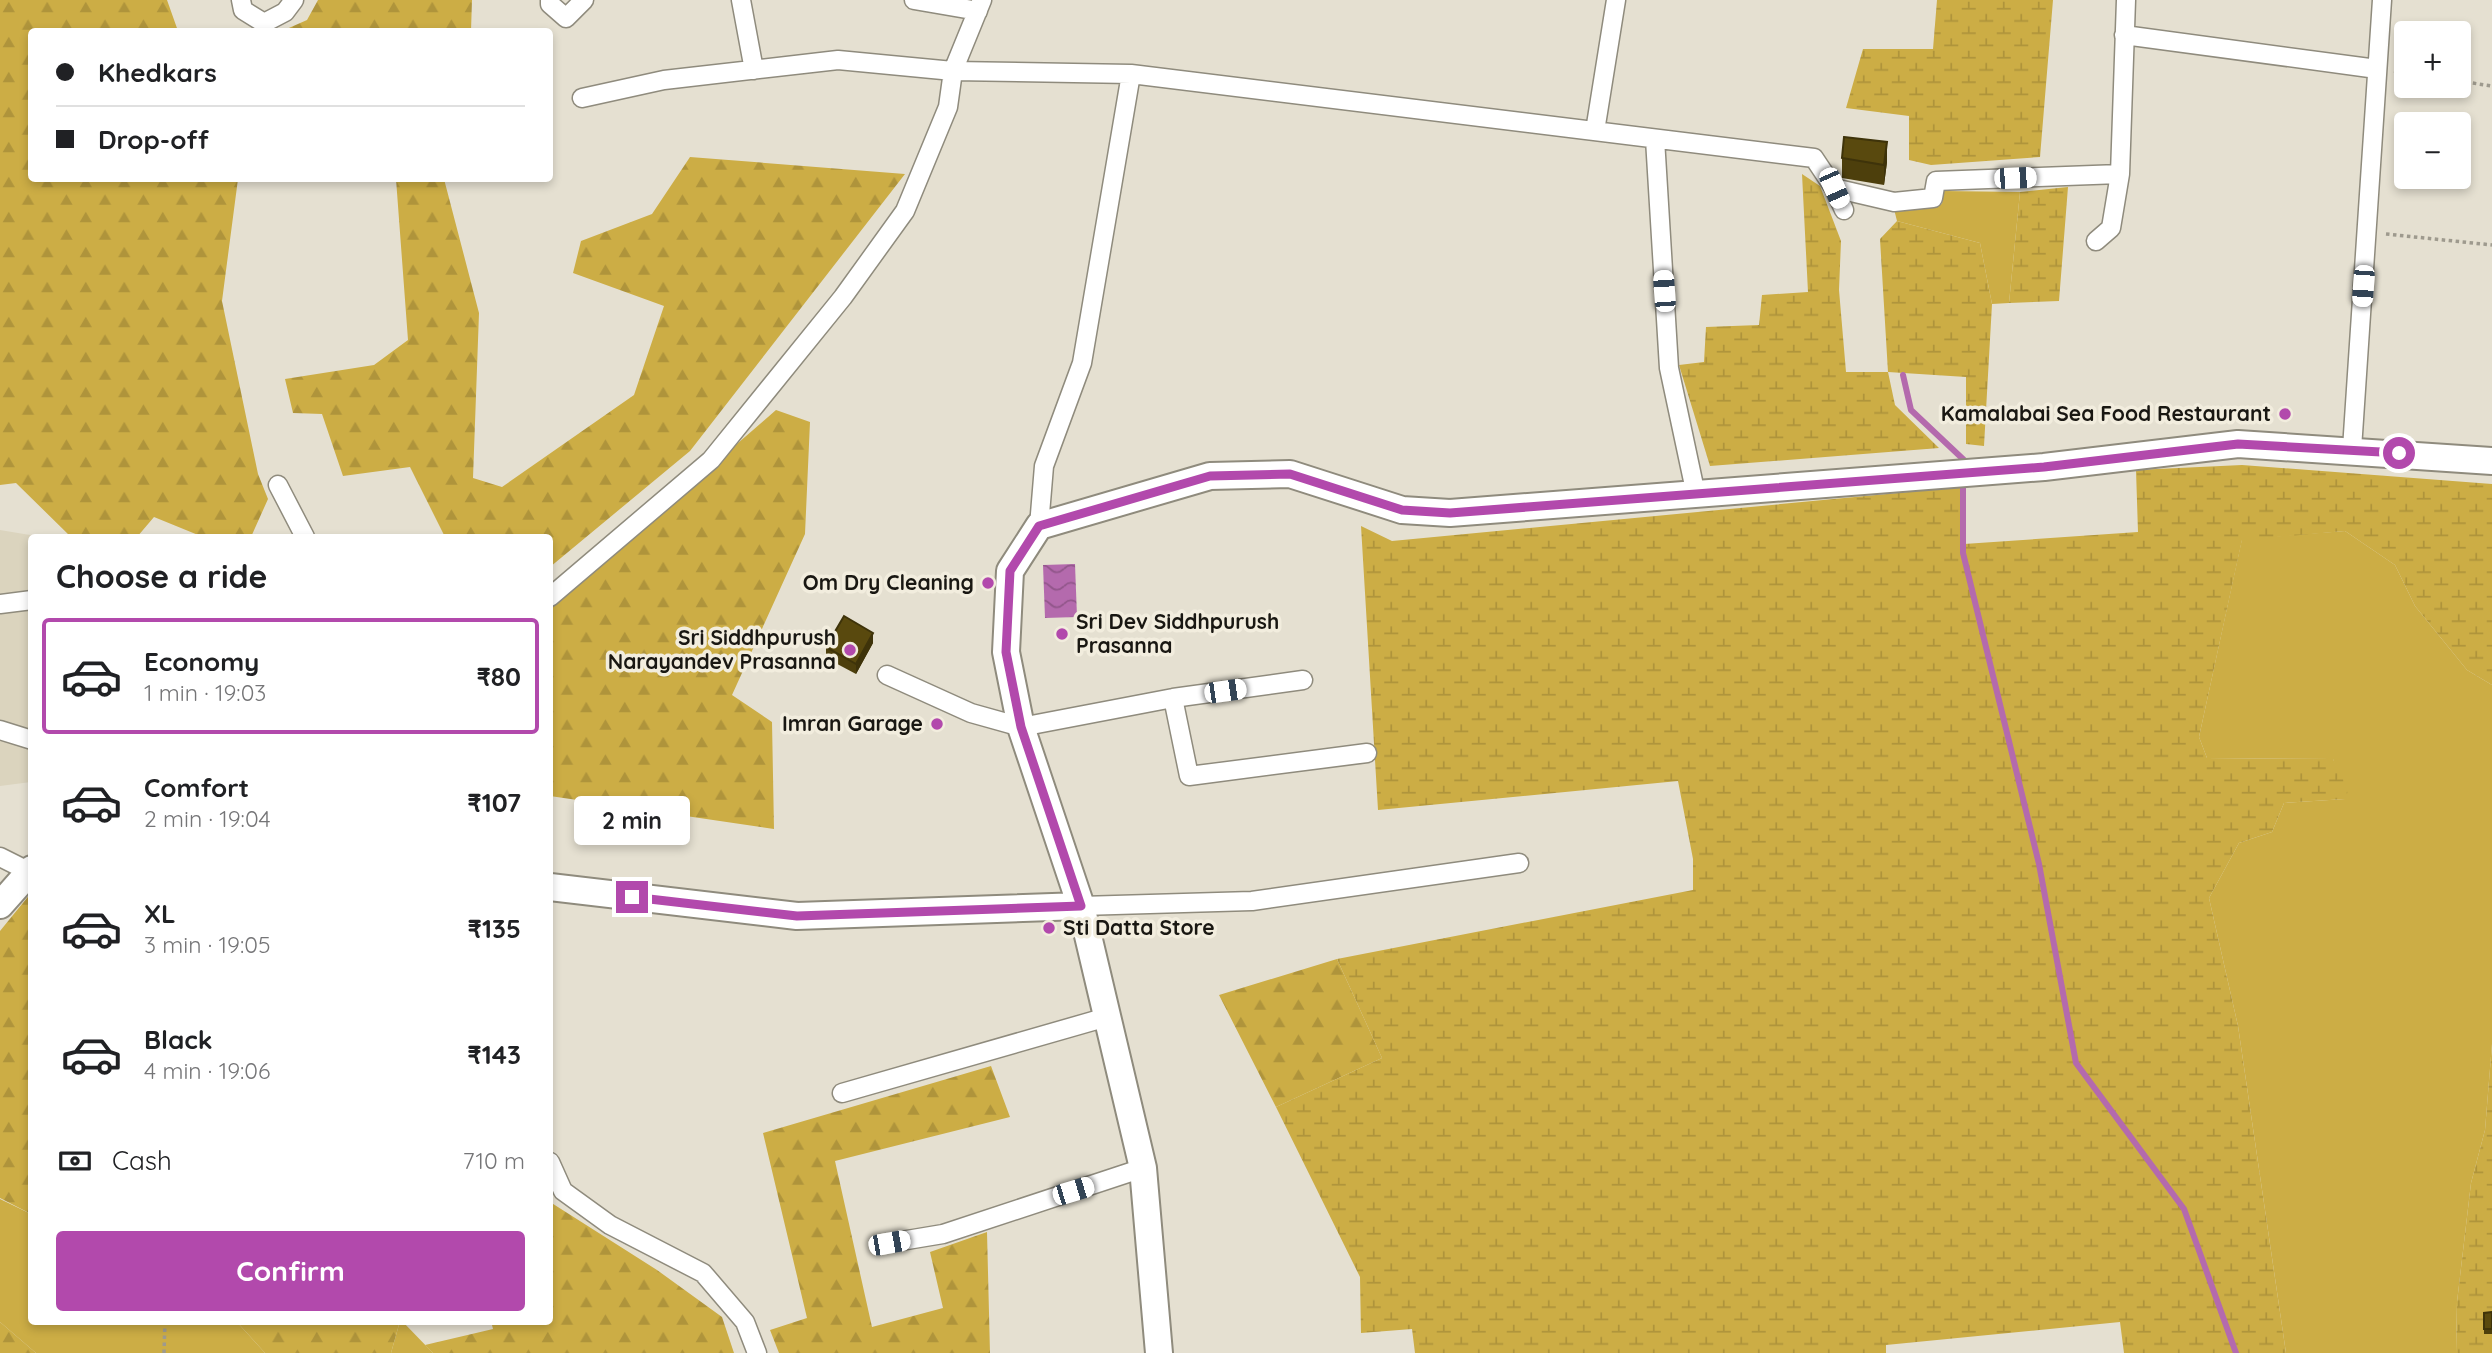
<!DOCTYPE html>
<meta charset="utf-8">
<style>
body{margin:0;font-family:Quicksand,sans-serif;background:#f2f2f2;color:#202124;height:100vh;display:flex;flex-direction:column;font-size:26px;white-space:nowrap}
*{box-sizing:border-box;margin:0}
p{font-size:23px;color:#757577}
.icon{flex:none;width:38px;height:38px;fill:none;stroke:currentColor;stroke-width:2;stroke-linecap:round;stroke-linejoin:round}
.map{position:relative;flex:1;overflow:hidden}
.drawer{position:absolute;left:28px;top:534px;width:525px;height:791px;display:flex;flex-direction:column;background:#fff;border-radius:7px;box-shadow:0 4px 10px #0003}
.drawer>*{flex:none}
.top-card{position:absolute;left:28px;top:28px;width:525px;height:154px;border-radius:7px;box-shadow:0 4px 10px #0003;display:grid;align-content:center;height:154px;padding:0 28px;background:#fff}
.buttons{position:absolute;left:2394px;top:21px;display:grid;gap:14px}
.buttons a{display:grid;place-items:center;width:77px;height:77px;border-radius:7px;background:#fff;box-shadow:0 4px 10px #0003;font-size:35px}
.end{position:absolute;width:32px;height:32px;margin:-16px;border:9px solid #b249ac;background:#fff;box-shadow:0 0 0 4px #fff}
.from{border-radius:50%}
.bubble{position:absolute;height:49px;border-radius:7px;background:#fff;box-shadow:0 4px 10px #0003;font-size:23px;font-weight:700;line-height:49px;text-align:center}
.car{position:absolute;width:21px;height:42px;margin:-21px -10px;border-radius:9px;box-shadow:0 0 5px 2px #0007;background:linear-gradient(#fff 24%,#345 0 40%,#fff 0 76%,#345 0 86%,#fff 0)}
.top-card b{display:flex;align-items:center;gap:24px;height:66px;font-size:26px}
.top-card b+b{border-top:2px solid #e0e0e0}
.top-card i{width:18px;height:18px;background:#202124}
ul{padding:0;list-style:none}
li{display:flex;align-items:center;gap:21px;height:116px;margin:0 14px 10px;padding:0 14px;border:4px solid transparent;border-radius:7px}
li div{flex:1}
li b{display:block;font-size:26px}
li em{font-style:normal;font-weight:700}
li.current{border-color:#b249ac}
li>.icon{width:63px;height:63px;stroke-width:1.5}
h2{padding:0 28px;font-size:32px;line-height:84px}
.pay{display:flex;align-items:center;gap:18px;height:77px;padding:0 28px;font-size:26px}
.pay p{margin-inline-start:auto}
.button{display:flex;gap:14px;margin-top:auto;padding:14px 28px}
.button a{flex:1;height:80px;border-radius:7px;background:#b249ac;color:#fff;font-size:28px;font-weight:700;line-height:80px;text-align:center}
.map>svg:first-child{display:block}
.built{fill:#dbd4be}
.green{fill:#ccad45}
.forest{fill:url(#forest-firs)}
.wetland{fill:url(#wetland-marsh)}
.water{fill:url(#water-waves)}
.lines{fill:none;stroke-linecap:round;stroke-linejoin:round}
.stream{stroke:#b46aad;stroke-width:6}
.street-casing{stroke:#8f8b7d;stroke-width:21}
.secondary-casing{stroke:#8f8b7d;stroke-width:30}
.path{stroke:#9e9a8e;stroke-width:3.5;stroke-dasharray:3.5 3.5;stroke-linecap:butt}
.street{stroke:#fff;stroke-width:18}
.secondary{stroke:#fff;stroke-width:26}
.wall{fill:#4d3f0c}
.shaded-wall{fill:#3e330a}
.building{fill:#59490e;stroke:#3e330a;stroke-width:2}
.route{stroke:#b249ac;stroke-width:9}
.poi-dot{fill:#b249ac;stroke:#f2edde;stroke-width:2.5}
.labels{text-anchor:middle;stroke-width:7;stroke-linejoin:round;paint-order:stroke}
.poi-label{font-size:21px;font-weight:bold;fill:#191712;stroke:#f2edde;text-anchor:end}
</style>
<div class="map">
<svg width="2492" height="1353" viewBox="0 0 2492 1353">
<defs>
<pattern id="forest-firs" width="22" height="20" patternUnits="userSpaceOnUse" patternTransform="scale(1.75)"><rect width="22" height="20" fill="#ccad45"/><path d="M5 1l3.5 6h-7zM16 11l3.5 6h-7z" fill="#af943b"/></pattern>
<pattern id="wetland-marsh" width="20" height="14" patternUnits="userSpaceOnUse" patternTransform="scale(1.75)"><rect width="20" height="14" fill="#ccad45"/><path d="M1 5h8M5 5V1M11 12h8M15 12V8" fill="none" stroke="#af943b"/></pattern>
<pattern id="water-waves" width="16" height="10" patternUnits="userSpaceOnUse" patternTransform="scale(1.75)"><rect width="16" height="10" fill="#b46aad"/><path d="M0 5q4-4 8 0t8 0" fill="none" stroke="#92568b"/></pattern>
</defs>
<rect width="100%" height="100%" fill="#e5e0d1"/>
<path class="built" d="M0 530 42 537H32L31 782 0 786Z"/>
<path class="green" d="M1943 191 2020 192 2009 303 1992 304 1980 243 1897 221 1894 209 1942 204Z
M2345 531 2395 565 2415 606 2467 670 2492 685V1044L2485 1130 2471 1183 2457 1302 2456 1353H2286L2238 1026 2209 898 2239 843 2272 832 2284 803 2345 799 2333 759 2207 758 2199 737 2242 539Z
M0 1199 31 1214 32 1321H236L265 1353H36L0 1322Z
M400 1321H402L433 1353H391Z"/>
<path class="forest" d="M0 0H167L178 31 32 32V178L238 179 222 301 258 474 268 499 251 537H203L154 517 137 537H71L16 483 0 485Z
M318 0H472L471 31H282L307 20Z
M690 157 905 174 690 451 550 567V537H445L410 467 343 476 322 414 293 413 285 379 374 365 408 340 396 179H444L479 313 473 478 502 487 634 395 664 306 573 273 581 241 652 214Z
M776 410 810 422 805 534 732 695 772 722 774 829 550 796V606Z
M31 893V1214L0 1198V931Z
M1337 959 1382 1058 1276 1107 1219 995Z
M991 1066 1010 1117 835 1161 872 1327 943 1308 930 1252 987 1232 990 1353H779L770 1330 807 1318 763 1133Z
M550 1202 657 1270 722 1317 734 1353H433L425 1345 493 1329 491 1321H550Z
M236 1321H400L391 1353H265Z
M0 1322 36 1353H0Z"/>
<path class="wetland" d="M1937 0H2053L2040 157 1931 165 1909 160V116L1846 108 1863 49H1933Z
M1802 174 1820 186 1841 241 1839 290 1846 372H1888L1880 239 1897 221 1980 243 1992 304 1984 446 1966 444V377L1888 372 1895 405 1939 448 1710 466 1679 365 1704 362 1706 327 1759 325 1762 295 1808 292Z
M2068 187 2059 301 2009 303 2020 192Z
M2242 465 2492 484V685L2467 670 2415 606 2395 565 2345 531 2242 540 2199 737 2207 758 2333 759 2348 789 2346 799 2284 803 2272 832 2239 843 2209 898 2238 1026 2286 1353H2124L2120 1322 1886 1345V1353H1415L1412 1329 1361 1333 1360 1277 1276 1107 1382 1058 1337 959 1693 890V859L1678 781 1378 810 1361 526 1392 541 1961 487 1964 544 2138 532 2136 470Z
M2492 1044V1353H2456L2457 1302 2471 1183 2485 1130Z"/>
<path class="water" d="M1075 564 1077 617 1045 618 1043 565Z"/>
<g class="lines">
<path class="stream" d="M1903 375 1911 410 1964 460 1963 466
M1963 480V553L2039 864 2076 1063 2184 1209 2236 1353"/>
<g class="street-casing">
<path id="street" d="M241 0 243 10 264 23 285 12 294 0
M550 0V4L566 18 584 0
M741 0 754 70
M914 0 978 11
M2124 35 2377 69
M582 98 664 80 838 60 953 71 1131 74 1814 158 1834 188 1844 210
M1595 131 1616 0
M1655 139 1669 368 1696 495
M1834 188 1894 202 1933 198 1936 181 2120 174
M2096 241 2111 228 2120 174 2126 0
M2352 449 2382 0
M278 485 305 537
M1039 526 1044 466 1082 363 1131 74
M550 597 711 460 843 297 905 211 948 107 953 71 982 0
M0 604 32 600
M887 675 971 713 1021 727 1173 698 1303 680
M1173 698 1189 776 1367 753
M0 730 32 740
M0 857 28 871
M1081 906 1252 901 1519 863
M842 1093 1107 1017
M550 1162 563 1191 610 1225 703 1273 745 1322 757 1353
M889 1243 943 1234 1143 1168"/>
</g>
<g class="secondary-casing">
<path id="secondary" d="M550 887 797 916 1081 906
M0 905 32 869
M1159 1353 1143 1168 1081 906 1021 727 1006 652 1010 571 1039 526 1210 476 1290 474 1402 510 1450 513 2044 467 2238 444 2492 461"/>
</g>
<path class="path" d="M2394 71 2406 73
M2459 81 2492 86
M2386 234 2492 245
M164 1353 165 1321"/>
<use href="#street" class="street"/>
<use href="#secondary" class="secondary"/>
</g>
<path class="wall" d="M1842 158 1887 162 1884 185 1842 178Z
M873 643 856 674 826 658V647Z
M2492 1312V1334H2484V1313Z"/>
<path class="shaded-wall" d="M1887 142V162L1884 185V165Z
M873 633V643L856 674V664Z"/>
<path class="building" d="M1844 137 1887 142 1884 165 1842 158Z
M844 616 873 633 856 664 826 647Z
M2492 1312V1329H2484V1313Z"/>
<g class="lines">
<path class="route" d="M632 897 797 916 1081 906 1021 727 1006 652 1010 571 1039 526 1210 476 1290 474 1402 510 1450 513 2044 467 2238 444 2399 453"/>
</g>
<g class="poi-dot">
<circle cx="2285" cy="414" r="7"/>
<circle cx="988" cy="583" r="7"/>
<circle cx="1062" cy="634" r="7"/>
<circle cx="850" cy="650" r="7"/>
<circle cx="937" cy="724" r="7"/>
<circle cx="1049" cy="928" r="7"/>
</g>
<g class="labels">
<g class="poi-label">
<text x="2271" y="421">Kamalabai Sea Food Restaurant</text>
<text x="974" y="590">Om Dry Cleaning</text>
<text x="1076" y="629" text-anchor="start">Sri Dev Siddhpurush<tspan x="1076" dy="24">Prasanna</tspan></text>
<text x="836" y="645">Sri Siddhpurush<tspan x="836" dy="24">Narayandev Prasanna</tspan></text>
<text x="923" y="731">Imran Garage</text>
<text x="1063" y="935" text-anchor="start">Sti Datta Store</text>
</g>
</g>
</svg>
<div class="buttons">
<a>+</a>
<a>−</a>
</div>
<i class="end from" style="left:2399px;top:453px"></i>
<i class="end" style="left:632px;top:897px"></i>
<div class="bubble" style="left:574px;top:796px;width:116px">2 min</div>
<i class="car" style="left:2015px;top:178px;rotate:88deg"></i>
<i class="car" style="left:1834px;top:188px;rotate:156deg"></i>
<i class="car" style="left:2363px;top:286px;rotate:184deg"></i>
<i class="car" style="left:1664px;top:291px;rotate:356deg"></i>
<i class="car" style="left:1225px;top:691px;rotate:82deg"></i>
<i class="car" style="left:1073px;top:1191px;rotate:73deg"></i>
<i class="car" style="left:889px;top:1243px;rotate:80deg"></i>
<div class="top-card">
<b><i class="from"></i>Khedkars</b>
<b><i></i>Drop-off</b>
</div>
<section class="drawer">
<h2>Choose a ride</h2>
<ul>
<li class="current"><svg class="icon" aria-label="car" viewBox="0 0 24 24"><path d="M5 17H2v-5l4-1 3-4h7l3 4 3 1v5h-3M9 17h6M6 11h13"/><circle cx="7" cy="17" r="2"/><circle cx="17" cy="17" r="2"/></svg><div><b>Economy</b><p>1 min · 19:03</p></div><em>₹80</em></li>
<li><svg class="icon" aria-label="car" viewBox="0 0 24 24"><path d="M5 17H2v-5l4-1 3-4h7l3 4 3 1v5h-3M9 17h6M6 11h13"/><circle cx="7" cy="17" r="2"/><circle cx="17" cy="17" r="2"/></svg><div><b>Comfort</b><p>2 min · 19:04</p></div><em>₹107</em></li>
<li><svg class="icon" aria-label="car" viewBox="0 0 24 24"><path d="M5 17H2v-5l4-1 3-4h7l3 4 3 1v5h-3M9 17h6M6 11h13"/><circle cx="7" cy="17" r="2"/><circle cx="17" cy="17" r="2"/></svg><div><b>XL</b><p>3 min · 19:05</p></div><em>₹135</em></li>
<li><svg class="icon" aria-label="car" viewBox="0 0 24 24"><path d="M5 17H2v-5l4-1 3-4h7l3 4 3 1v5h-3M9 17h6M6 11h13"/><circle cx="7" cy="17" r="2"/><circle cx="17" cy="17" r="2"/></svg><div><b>Black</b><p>4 min · 19:06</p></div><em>₹143</em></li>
</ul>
<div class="pay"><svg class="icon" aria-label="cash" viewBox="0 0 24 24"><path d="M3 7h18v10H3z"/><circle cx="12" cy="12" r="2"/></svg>Cash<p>710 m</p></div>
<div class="button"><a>Confirm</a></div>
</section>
</div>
